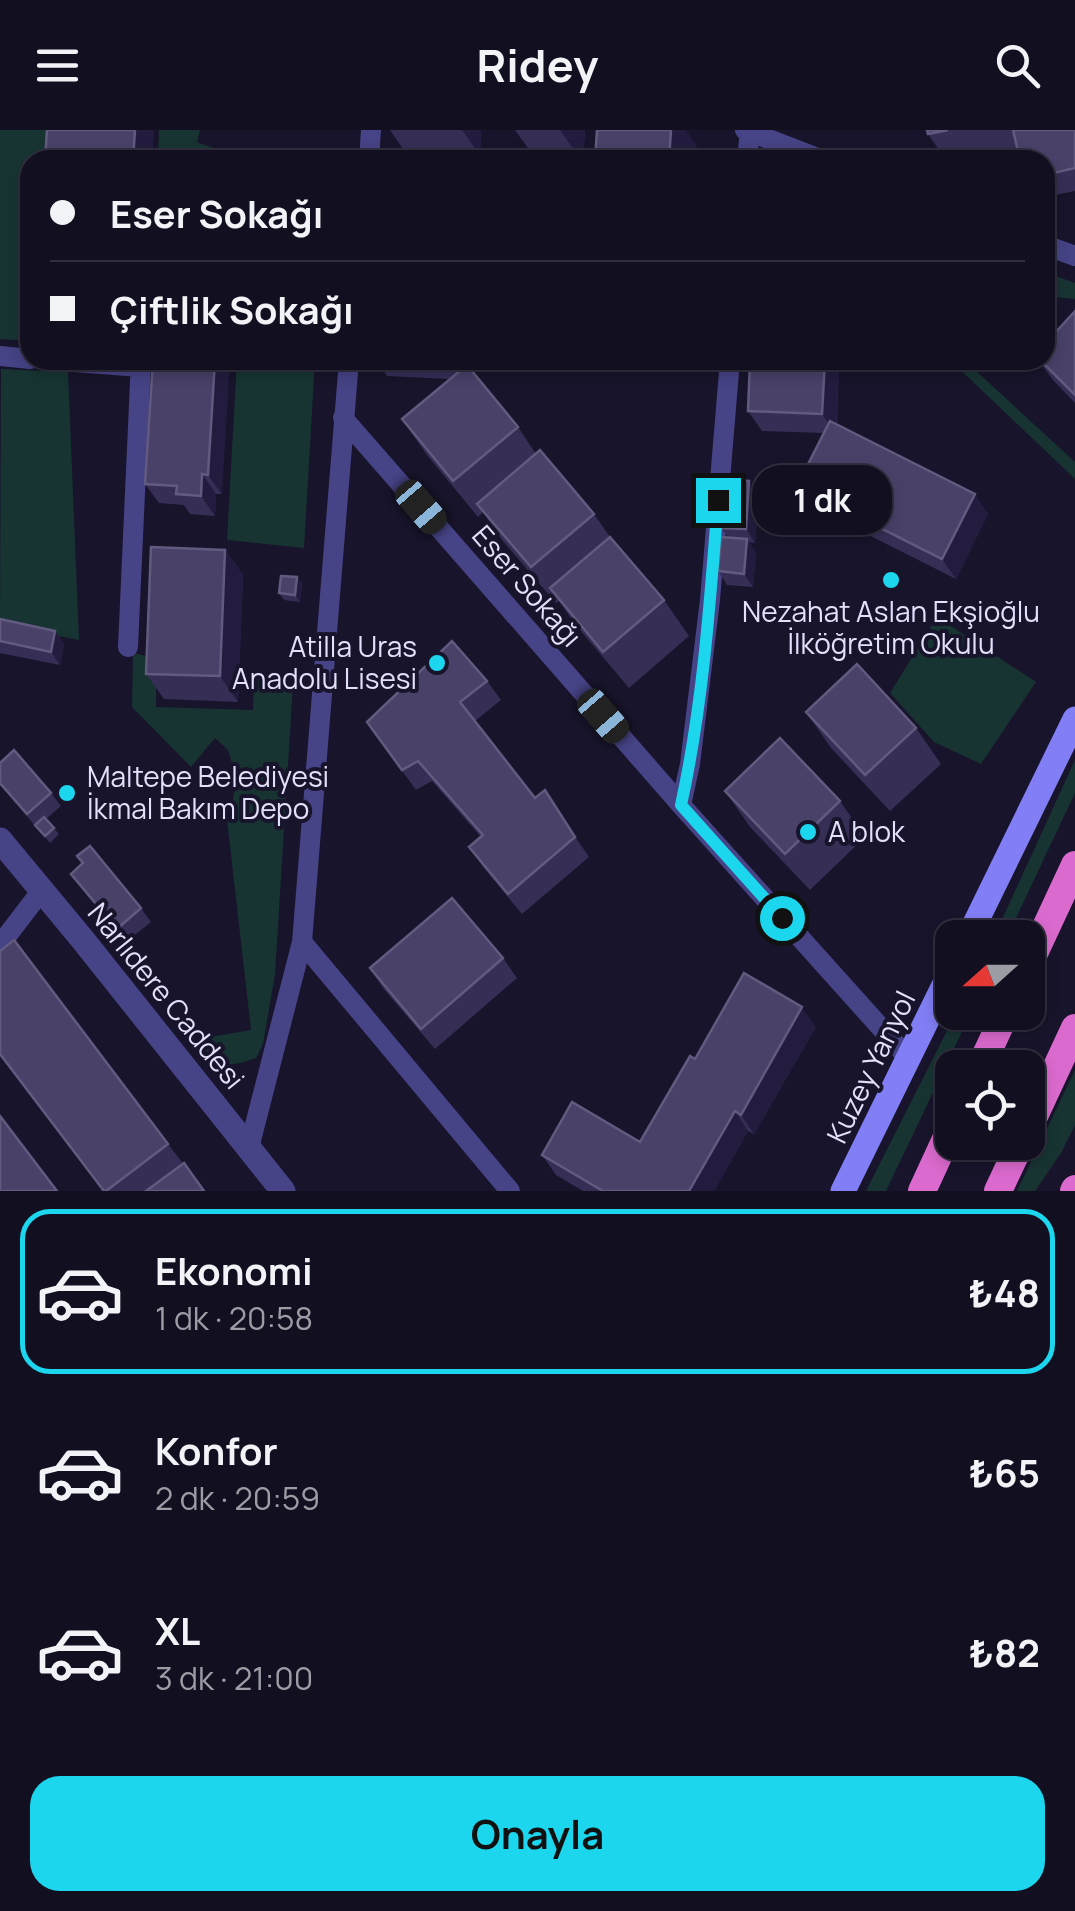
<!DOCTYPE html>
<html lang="tr">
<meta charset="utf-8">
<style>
body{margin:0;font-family:Manrope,sans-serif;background:#1f1d2d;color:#f1f3f6;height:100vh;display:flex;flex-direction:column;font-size:38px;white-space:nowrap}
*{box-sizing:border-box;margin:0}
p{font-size:32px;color:#9c9ca5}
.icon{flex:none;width:55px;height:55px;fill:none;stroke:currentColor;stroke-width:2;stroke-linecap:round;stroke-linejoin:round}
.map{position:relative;height:1061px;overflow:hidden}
.drawer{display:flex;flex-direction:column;background:#120f20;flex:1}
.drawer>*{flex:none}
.guide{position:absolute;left:20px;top:20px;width:1035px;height:220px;border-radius:30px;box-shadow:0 5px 15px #0003,0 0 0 2px #312f3e;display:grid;align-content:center;height:220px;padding:0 30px;background:#120f20}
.needle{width:65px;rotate:249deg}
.fabs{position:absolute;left:935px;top:790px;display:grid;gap:20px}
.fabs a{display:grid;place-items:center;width:110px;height:110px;border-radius:20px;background:#120f20;box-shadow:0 5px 15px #0003,0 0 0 2px #312f3e;font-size:50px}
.end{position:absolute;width:45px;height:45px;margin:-22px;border:12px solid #1bd6ed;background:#111;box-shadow:0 0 0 5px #111}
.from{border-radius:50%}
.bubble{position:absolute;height:70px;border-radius:30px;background:#120f20;box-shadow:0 5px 15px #0003,0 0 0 2px #312f3e;font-size:32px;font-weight:700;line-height:70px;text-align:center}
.car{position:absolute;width:30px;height:60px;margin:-30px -15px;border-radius:12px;box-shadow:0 0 8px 2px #0007;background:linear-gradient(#222 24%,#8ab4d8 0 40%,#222 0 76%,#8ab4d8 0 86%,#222 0)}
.guide b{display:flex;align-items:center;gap:35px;height:95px;font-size:38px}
.guide b+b{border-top:2px solid #312f3e}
.guide i{width:25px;height:25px;background:#f1f3f6}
ul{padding:18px 0 0;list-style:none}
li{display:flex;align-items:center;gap:30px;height:165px;margin:0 20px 15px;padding:0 10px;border:5px solid transparent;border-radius:30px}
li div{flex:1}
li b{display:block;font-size:38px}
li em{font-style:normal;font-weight:700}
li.active{border-color:#1bd6ed}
li>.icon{width:90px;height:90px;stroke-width:1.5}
.action{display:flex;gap:20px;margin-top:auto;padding:20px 30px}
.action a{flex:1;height:115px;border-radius:30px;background:#1bd6ed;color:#111;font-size:40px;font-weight:700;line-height:115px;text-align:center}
header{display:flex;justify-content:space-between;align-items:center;height:130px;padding:0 30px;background:#120f20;font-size:45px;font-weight:700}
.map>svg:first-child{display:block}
.green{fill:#173433}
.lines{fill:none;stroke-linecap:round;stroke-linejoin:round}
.minor{stroke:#464386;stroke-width:20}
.tertiary{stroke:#464386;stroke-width:25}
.secondary{stroke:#827ef5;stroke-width:25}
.trunk{stroke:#db6ace;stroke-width:28}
.wall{fill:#372e56}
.shaded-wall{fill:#231c3e}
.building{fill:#494168;stroke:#625a7f;stroke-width:2.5}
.route{stroke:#1bd6ed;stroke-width:12}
.poi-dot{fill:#1bd6ed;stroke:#18142b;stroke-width:4}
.labels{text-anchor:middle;stroke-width:8;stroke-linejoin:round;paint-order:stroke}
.street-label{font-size:28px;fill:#e3e0fc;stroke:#18142b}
.poi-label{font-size:28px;fill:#e3e0fc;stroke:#18142b;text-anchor:start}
</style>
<header><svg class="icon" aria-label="menu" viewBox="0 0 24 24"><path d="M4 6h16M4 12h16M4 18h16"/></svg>Ridey<svg class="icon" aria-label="search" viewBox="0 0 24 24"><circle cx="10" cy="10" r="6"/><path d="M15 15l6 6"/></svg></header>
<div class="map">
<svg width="1075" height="1061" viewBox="0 0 1075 1061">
<rect width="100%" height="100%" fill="#18142b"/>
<path class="green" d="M0 0H61L59 30H30V211L0 209Z
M159 0H200L197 12 246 30H158Z
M1045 142 1075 153V169L1045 166Z
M237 230H315L304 418 227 410Z
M950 230H964L1075 332V349Z
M1 239 68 242 79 510 0 495Z
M937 487 1036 552 981 634 934 612 890 563Z
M133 523 156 528V577L253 580 254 546 293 554 275 844 263 914 256 928C228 938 212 939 199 909L251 900 226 680 232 678 236 648 228 620 215 608 191 637 132 577Z
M1075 630V663L1007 807H994Z
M956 883H971L886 1061H866Z
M1075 940V995L1061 1023 1035 1061H1017Z"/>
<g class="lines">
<path class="minor" d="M745 0 823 30
M369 30 371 0
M747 30 750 0
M1045 115 1075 126
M0 226 30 229
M48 230 140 237
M343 288 681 675 909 929
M128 517 141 230
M681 675 690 634 710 470 730 230
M302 812 510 1061
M0 815 42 760
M249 1018 302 812 349 230"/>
<path class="tertiary" d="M0 710 83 810 283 1061"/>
<path class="secondary" d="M968 808 1075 589
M843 1061 952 839"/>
<path class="trunk" d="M1028 836 1075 735
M980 938 1006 882
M1028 999 1075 898
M922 1061 952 996
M998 1061 1021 1012
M1074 1061 1075 1059"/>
</g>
<path class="wall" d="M390 0H481L480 25 462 24 465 30H377L405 22Z
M515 0H585L583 30 536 29Z
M927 0H1075V61L1045 67V30L1019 26 1002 30H946L928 4Z
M1075 181V273L1053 250 1038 230H1045Z
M153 230 222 364H216L215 386 190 384 184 375 159 373 145 354Z
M377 230H473V242L518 297 536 324 594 384 610 407 664 470 689 506 629 558 575 494 559 471 556 473 502 410 483 382 478 387 427 325 402 289 450 249 387 246Z
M839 230 837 294 988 384 956 449 811 376 797 356 824 303 762 301 748 281Z
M749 351 759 365 755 413 749 412 756 423 753 457 727 455 718 441 728 407 721 398Z
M225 420 243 445 238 572 164 569 146 544Z
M297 447 302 454 300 472 284 470 279 463Z
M0 489 55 501 64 514 60 535 0 523Z
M487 551 501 570 475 591 535 668 545 660 589 727 522 784 483 737 469 717 481 707 432 651 416 660 367 592Z
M806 582 916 598 941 634 890 681 831 618Z
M0 633 51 663 61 676 46 689 59 704 50 713 0 655Z
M725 661 840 671 865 707 810 760 750 697Z
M77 726 141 778 151 792 126 812 71 744 83 734Z
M0 821 168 1014 204 1061H103L0 926Z
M503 828 517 848 435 919 383 858 370 838Z
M816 897 754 1004 748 1001 714 1061H583L556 1045 542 1025 640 1012 695 929Z"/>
<path class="shaded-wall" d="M135 0H154L152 30H133Z
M462 0H481L480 25Z
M560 0H585L583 30H581Z
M671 0H686L697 16 696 30H669Z
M215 230H230L222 364 208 345Z
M458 230H473L472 250Z
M825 230H839L836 304 822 284Z
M202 344 216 364 215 386 201 366Z
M749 351 759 365 755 413 746 399Z
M975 364 988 384 956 449 942 429Z
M747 409 756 423 753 457 744 444Z
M225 420 243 445 238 572 220 546Z
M297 447 302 454 300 472 295 465Z
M55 501 64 514 60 535 51 522Z
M545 660 559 680 589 727 575 707Z
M802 877 816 897 754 1004 741 985Z
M735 981 748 1001 714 1061H689Z"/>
<path class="building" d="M47 0H135L133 30H45Z
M597 0H671L669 30H595Z
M927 0H948L928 4Z
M1013 0H1075V38L1045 45V30H1020Z
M378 20 461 24V30H377Z
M1075 181V265L1040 230H1045V214Z
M153 230H215L208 345 202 344 201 366 176 364 177 356 145 354Z
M750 230H825L822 284 748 281Z
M467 235 518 297 453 351 402 289Z
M830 291 975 364 942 429 797 356Z
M540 320 594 384 531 437 477 374Z
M724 349 749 351 746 399 721 398Z
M610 407 664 470 603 522 550 458Z
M721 407 747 409 744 444 718 441Z
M151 417 225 420 220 546 146 544Z
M281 446 297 447 295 465 279 463Z
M0 489 55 501 51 522 0 511Z
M452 511 487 551 460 572 535 668 545 660 575 707 508 764 469 717 483 705 418 631 402 640 367 592Z
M857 534 916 598 865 645 806 582Z
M780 608 840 671 785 724 725 661Z
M14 620 51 663 27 684 0 653V633Z
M44 687 54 698 45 706 35 695Z
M90 716 141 778 117 799 71 744 83 733 77 726Z
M452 768 503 828 421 899 370 838Z
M14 810 168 1014 106 1061H104L0 924V821Z
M744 843 802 877 741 985 735 981 689 1061H603L542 1025 572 972 640 1012 690 926 695 929Z
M0 986 57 1061H0Z
M184 1033 204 1061H146Z"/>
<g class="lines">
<path class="route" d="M718 370C710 472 703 575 681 675L782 788"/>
</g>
<g class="poi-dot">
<circle cx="891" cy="450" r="10"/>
<circle cx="437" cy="533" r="10"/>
<circle cx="67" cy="663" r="10"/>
<circle cx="808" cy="702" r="10"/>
</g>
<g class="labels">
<g class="street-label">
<text transform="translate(527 456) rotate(49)" y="10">Eser Sokağı</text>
<text transform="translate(166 866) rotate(51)" y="10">Narlıdere Caddesi</text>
<text transform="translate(871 937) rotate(-64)" y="10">Kuzey Yanyol</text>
</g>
<g class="poi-label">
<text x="891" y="492" text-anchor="middle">Nezahat Aslan Ekşioğlu<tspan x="891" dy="32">İlköğretim Okulu</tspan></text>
<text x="417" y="527" text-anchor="end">Atilla Uras<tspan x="417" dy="32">Anadolu Lisesi</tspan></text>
<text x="87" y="657">Maltepe Belediyesi<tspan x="87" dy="32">İkmal Bakım Depo</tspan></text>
<text x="828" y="712">A blok</text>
</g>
</g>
</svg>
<div class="fabs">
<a><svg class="needle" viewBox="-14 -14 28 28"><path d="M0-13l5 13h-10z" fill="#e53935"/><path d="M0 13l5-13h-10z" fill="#9c9ca5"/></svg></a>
<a><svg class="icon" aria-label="locate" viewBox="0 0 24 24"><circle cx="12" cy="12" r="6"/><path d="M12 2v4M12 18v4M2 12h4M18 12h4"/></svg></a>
</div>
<i class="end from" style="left:782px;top:788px"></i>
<i class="end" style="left:718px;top:370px"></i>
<div class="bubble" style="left:752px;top:335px;width:140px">1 dk</div>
<i class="car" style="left:421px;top:377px;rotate:139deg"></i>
<i class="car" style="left:603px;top:586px;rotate:139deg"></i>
<div class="guide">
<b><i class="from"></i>Eser Sokağı</b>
<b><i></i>Çiftlik Sokağı</b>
</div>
</div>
<section class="drawer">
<ul>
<li class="active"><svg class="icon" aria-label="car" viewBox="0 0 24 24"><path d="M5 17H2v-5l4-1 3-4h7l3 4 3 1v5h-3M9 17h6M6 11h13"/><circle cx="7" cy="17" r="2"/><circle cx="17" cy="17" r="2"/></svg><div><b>Ekonomi</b><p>1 dk · 20:58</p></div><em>₺48</em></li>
<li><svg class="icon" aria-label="car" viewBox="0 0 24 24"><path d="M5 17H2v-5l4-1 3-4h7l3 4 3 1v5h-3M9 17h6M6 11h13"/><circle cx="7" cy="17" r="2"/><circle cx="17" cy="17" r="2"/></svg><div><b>Konfor</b><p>2 dk · 20:59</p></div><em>₺65</em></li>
<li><svg class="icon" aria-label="car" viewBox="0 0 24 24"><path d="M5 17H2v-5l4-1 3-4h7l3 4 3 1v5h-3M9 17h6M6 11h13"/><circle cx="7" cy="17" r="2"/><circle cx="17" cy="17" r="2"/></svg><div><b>XL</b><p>3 dk · 21:00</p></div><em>₺82</em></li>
</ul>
<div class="action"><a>Onayla</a></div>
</section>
